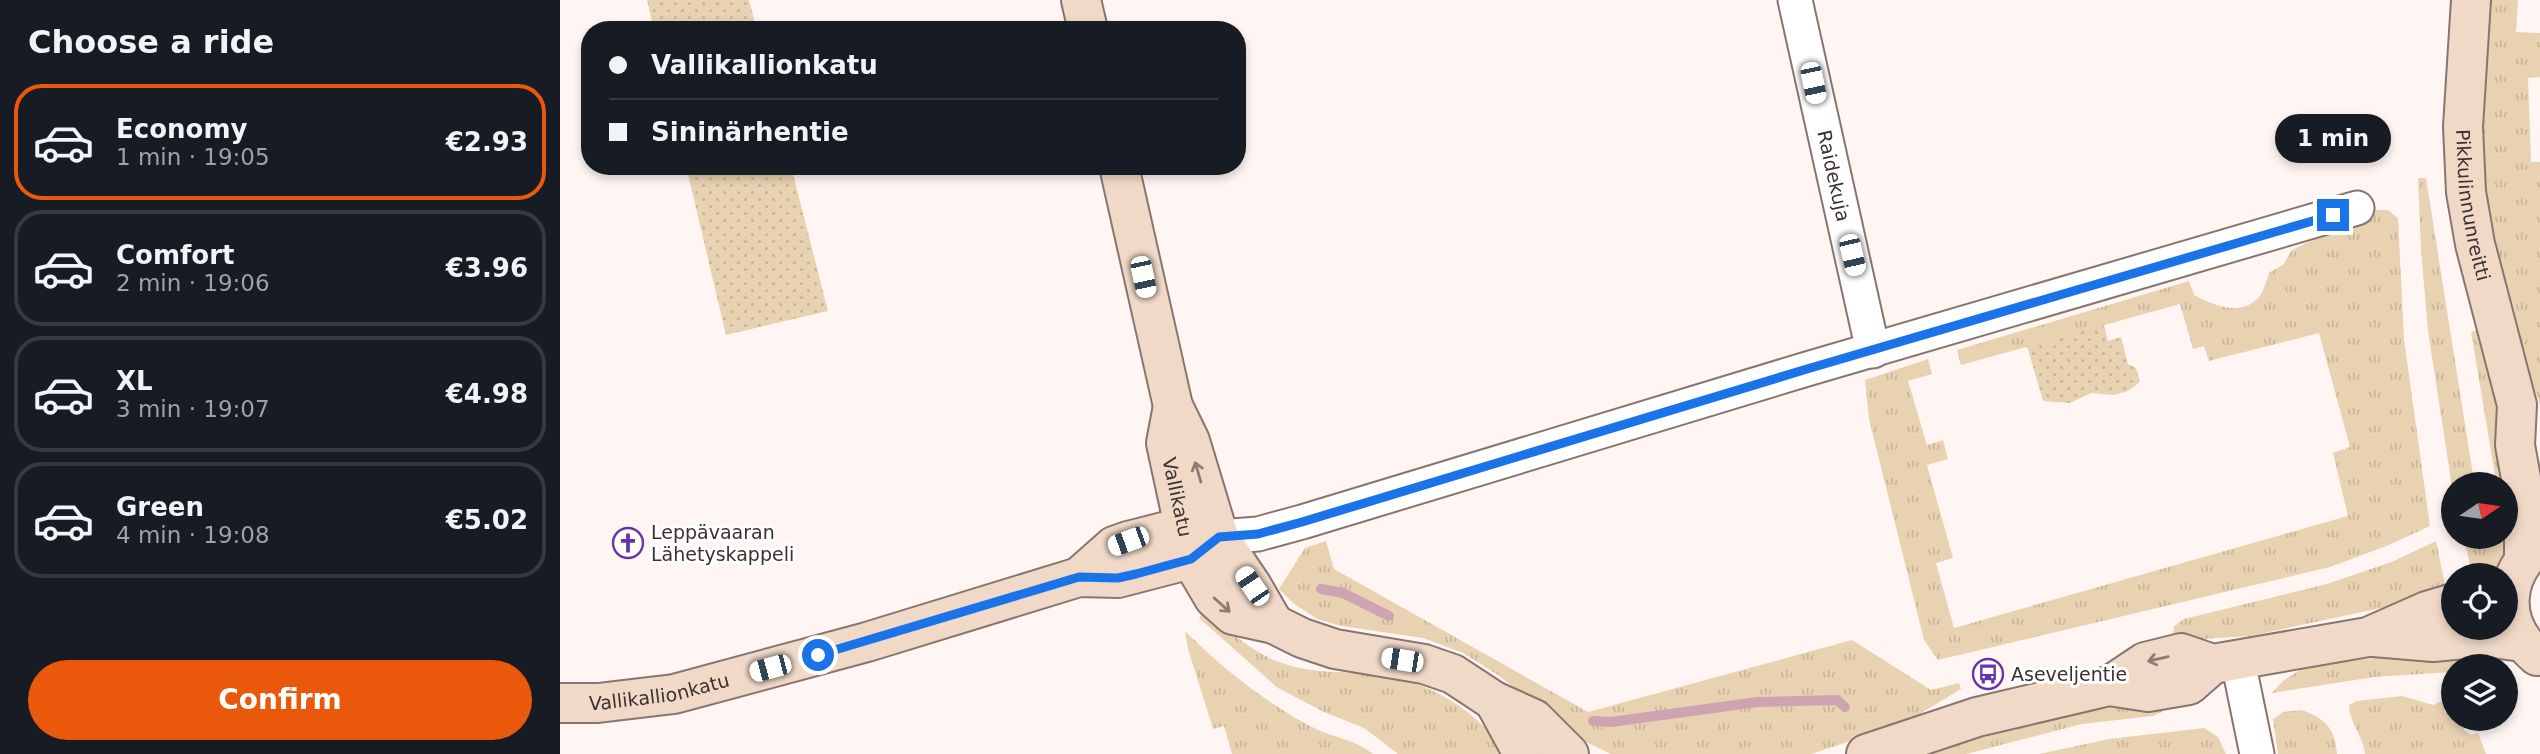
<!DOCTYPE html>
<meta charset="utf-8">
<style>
body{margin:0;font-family:"DejaVu Sans",sans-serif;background:#20242c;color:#f1f3f6;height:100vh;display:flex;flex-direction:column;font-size:26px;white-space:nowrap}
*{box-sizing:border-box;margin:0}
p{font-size:23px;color:#9ea1a6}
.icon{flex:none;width:38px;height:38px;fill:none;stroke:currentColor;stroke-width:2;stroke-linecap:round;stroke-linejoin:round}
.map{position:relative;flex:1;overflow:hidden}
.drawer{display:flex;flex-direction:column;background:#171b24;width:560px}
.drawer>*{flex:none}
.guide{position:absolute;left:21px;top:21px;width:665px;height:154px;border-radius:28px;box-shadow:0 4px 10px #0003;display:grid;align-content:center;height:154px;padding:0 28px;background:#171b24}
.needle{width:46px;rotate:77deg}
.fabs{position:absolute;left:1881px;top:472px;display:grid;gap:14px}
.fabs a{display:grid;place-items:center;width:77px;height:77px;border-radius:50%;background:#171b24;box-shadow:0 4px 10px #0003;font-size:35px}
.end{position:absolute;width:32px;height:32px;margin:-16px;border:9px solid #1a73e8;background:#fff;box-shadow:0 0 0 4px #fff}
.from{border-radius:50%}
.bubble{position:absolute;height:49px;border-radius:24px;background:#171b24;box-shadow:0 4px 10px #0003;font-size:23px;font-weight:800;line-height:49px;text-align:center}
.car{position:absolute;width:21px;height:42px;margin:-21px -10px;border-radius:9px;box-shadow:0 0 5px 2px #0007;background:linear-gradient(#fff 24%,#345 0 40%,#fff 0 76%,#345 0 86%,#fff 0)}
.guide b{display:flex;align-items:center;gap:24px;height:66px;font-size:26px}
.guide b+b{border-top:2px solid #363941}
.guide i{width:18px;height:18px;background:#f1f3f6}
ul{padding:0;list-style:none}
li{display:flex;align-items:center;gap:21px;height:116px;margin:0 14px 10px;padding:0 14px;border:4px solid #363941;border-radius:28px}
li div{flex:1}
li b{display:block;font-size:26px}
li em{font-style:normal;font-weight:800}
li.on{border-color:#ea580c}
li>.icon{width:63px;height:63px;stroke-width:1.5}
h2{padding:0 28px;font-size:32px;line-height:84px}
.button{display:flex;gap:14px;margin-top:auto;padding:14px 28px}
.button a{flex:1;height:80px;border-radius:42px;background:#ea580c;color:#fff;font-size:28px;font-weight:800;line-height:80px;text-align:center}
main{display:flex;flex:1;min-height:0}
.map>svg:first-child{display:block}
.grass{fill:url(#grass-tufts)}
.park{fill:url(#park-dots)}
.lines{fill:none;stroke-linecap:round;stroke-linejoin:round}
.stream{stroke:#cfa4b2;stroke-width:10}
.street-casing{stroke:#88756f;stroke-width:37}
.secondary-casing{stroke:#88756f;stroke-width:42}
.street{stroke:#fff;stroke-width:33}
.secondary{stroke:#f0d9c7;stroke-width:38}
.oneway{stroke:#8c7d74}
.route{stroke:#1a73e8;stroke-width:9}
.labels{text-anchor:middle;stroke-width:6;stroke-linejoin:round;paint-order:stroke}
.street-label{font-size:19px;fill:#3b3230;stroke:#fff}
.poi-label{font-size:19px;fill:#3b3230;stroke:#fff;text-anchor:start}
</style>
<main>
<section class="drawer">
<h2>Choose a ride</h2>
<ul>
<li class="on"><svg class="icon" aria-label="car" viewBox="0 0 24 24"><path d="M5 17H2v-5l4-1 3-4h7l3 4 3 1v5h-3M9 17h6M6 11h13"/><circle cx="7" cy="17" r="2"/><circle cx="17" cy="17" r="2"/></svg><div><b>Economy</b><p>1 min · 19:05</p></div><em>€2.93</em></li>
<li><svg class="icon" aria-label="car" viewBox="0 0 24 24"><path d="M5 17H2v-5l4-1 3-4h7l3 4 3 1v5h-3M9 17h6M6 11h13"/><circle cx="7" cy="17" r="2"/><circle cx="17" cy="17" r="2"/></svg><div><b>Comfort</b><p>2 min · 19:06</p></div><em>€3.96</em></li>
<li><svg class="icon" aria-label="car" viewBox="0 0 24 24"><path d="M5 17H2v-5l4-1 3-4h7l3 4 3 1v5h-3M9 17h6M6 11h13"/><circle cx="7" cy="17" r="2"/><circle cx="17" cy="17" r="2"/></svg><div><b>XL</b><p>3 min · 19:07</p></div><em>€4.98</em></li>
<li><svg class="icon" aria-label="car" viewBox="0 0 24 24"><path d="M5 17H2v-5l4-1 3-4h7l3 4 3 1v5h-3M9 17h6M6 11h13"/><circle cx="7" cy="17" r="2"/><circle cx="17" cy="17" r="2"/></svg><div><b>Green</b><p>4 min · 19:08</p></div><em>€5.02</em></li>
</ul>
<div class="button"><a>Confirm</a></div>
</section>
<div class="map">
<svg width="1980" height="754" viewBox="0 0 1980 754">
<defs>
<pattern id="grass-tufts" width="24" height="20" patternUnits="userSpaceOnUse" patternTransform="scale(1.75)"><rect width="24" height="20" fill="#e9d2b2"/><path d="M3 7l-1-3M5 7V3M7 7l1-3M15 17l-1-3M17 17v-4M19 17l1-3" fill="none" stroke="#c9b599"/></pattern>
<pattern id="park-dots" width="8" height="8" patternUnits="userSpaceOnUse" patternTransform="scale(1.75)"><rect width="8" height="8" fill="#e9d2b2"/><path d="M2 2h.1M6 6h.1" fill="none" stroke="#c9b599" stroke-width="1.8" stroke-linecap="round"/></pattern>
</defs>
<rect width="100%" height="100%" fill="#fff6f3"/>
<path class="grass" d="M1921 0H1958L1956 32 1980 33V77L1968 78 1971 162H1980V405L1949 313 1925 213 1917 156Z
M1858 178H1866L1914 481 1894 485 1892 487 1868 331 1861 249Z
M1815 210H1828L1838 218 1844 339 1870 526 1829 545 1770 567 1378 660 1364 640 1309 419 1305 380 1368 359 1372 374 1348 381 1367 445 1383 440 1388 459 1367 465 1393 558 1376 563 1394 628 1788 516 1773 453 1790 447 1759 333 1649 361 1644 346 1633 349 1620 304 1401 365 1397 350 1629 281 1634 295C1653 305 1680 317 1698 298 1704 292 1706 280 1710 272L1723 265 1732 250Z
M1920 329 1940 407 1946 485H1938L1936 481 1911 332Z
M1958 529C1947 552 1942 576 1912 576L1904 537H1946Z
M766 541 774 569 1028 712 1292 640 1371 690 1399 683 1401 689 1345 723 1251 754H1051L1028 743 1005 728 938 675 903 653 863 638 781 626 757 619 733 603 719 589 745 548Z
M1876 541 1887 594 1690 636 1612 641 1614 626 1624 619 1767 584 1834 561Z
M644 611C667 628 691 652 719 662 749 674 782 671 814 674 867 679 917 710 947 754H838L804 728 764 712 718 688 639 618Z
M625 631C663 669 706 703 754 728 773 737 796 740 813 754H672L664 726 653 729 628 649Z
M1902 650 1906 667H1894L1893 672 1814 677 1712 693 1723 681 1743 668 1835 655Z
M1842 696 1873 705 1893 696 1894 719H1903L1904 730 1911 735 1918 733 1926 754H1805C1803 737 1789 721 1789 705L1797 701Z
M1600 699 1602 712 1593 716 1522 724 1406 754H1366L1510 712 1582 705Z
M1741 710C1764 717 1776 729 1777 754H1718L1713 719 1723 712Z
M1644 728 1658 737 1666 754H1479L1549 739Z"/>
<path class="park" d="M87 0H189L197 30H94Z
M126 166H231L268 311 166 335Z
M1544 325 1548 341 1561 337 1568 364 1576 368 1580 382 1568 391 1554 395 1531 393 1510 403 1483 401 1467 346Z"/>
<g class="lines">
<path class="stream" d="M761 589 783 593 829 616
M1033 721 1051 722 1198 702 1277 700 1285 707"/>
<g class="street-casing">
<g id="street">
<path id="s1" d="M1235 0 1313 351"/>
<path d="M659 537 698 534 742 522 1247 369 1797 208"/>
<path d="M1678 661 1697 754"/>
</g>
</g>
<g class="secondary-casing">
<g id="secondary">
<path d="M521 0 528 30"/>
<path id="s2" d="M1911 0 1903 127 1906 192 1915 244 1957 405 1955 445 1964 495V558"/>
<path d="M559 166 613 406 630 441 659 537 692 586 714 624"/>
<path id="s3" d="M613 406 606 443 631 559 654 598 673 615 714 624 742 638 775 649 864 664 893 674 934 701 974 719 1009 754"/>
<path d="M519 577 554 546 568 541 623 527 648 534"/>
<path d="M1814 637 1873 642 1925 637 1962 642"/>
<path d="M1977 656C1938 623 1942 575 1980 544"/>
<path d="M1549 686 1588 692 1629 685 1653 664"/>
<path d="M934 701 963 754"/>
<path id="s4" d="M0 703H38L114 694 307 642 519 577 558 578 631 559 659 537"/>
<path d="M1306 754 1417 717 1549 686 1585 662 1621 653 1653 664 1808 637 1867 611 1894 603"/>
</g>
</g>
<use href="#street" class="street"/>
<use href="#secondary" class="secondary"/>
</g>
<defs><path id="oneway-shaft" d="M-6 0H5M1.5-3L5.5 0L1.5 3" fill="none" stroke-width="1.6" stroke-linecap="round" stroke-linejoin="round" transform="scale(1.75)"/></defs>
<g class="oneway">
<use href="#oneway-shaft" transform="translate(638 472) rotate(-106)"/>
<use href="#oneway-shaft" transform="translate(662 605) rotate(42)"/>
<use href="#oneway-shaft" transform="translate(1598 659) rotate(167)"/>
</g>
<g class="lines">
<path class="route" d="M258 655 519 577 558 578 576 574 631 559 659 537 698 534 742 522 1247 369 1773 215"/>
</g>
<defs>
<g id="church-ring" transform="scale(1.575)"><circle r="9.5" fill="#fff" stroke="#6733aa" stroke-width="1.5"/><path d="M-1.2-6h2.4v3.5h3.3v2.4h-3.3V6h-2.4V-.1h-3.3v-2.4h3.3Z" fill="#6733aa"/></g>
<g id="bus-ring" transform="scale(1.575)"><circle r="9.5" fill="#fff" stroke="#6733aa" stroke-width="1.5"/><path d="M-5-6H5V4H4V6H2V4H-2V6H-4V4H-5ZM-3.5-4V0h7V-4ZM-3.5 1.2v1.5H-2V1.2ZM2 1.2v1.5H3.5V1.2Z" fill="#6733aa"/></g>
</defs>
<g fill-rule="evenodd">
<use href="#church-ring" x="68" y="543"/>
<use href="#bus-ring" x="1428" y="674"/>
</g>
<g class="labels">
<g class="street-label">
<text dy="7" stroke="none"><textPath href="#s1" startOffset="180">Raidekuja</textPath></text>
<text dy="7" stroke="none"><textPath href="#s2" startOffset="206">Pikkulinnunreitti</textPath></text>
<text dy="7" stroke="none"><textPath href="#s3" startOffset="93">Vallikatu</textPath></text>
<text dy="7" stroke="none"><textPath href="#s4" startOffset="100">Vallikallionkatu</textPath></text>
</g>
<g class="poi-label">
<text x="91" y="539">Leppävaaran<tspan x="91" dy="22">Lähetyskappeli</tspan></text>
<text x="1451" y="681">Aseveljentie</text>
</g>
</g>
</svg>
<div class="fabs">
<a><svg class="needle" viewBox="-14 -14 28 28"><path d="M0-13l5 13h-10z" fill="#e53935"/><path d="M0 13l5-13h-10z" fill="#9ea1a6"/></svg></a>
<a><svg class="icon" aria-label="locate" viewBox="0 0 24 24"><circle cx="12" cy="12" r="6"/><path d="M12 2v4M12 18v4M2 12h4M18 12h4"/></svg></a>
<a><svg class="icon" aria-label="layers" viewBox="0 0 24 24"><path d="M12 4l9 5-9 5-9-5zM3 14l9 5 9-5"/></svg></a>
</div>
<i class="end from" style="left:258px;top:655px"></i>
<i class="end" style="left:1773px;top:215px"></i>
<div class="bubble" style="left:1715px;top:114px;width:116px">1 min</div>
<i class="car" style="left:1253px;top:83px;rotate:168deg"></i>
<i class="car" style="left:1292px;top:255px;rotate:167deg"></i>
<i class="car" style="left:583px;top:277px;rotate:168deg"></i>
<i class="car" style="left:568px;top:541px;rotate:250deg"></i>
<i class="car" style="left:692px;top:586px;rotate:326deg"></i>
<i class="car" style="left:842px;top:660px;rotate:279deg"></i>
<i class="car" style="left:210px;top:668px;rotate:255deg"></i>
<div class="guide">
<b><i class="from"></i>Vallikallionkatu</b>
<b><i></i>Sininärhentie</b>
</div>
</div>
</main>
